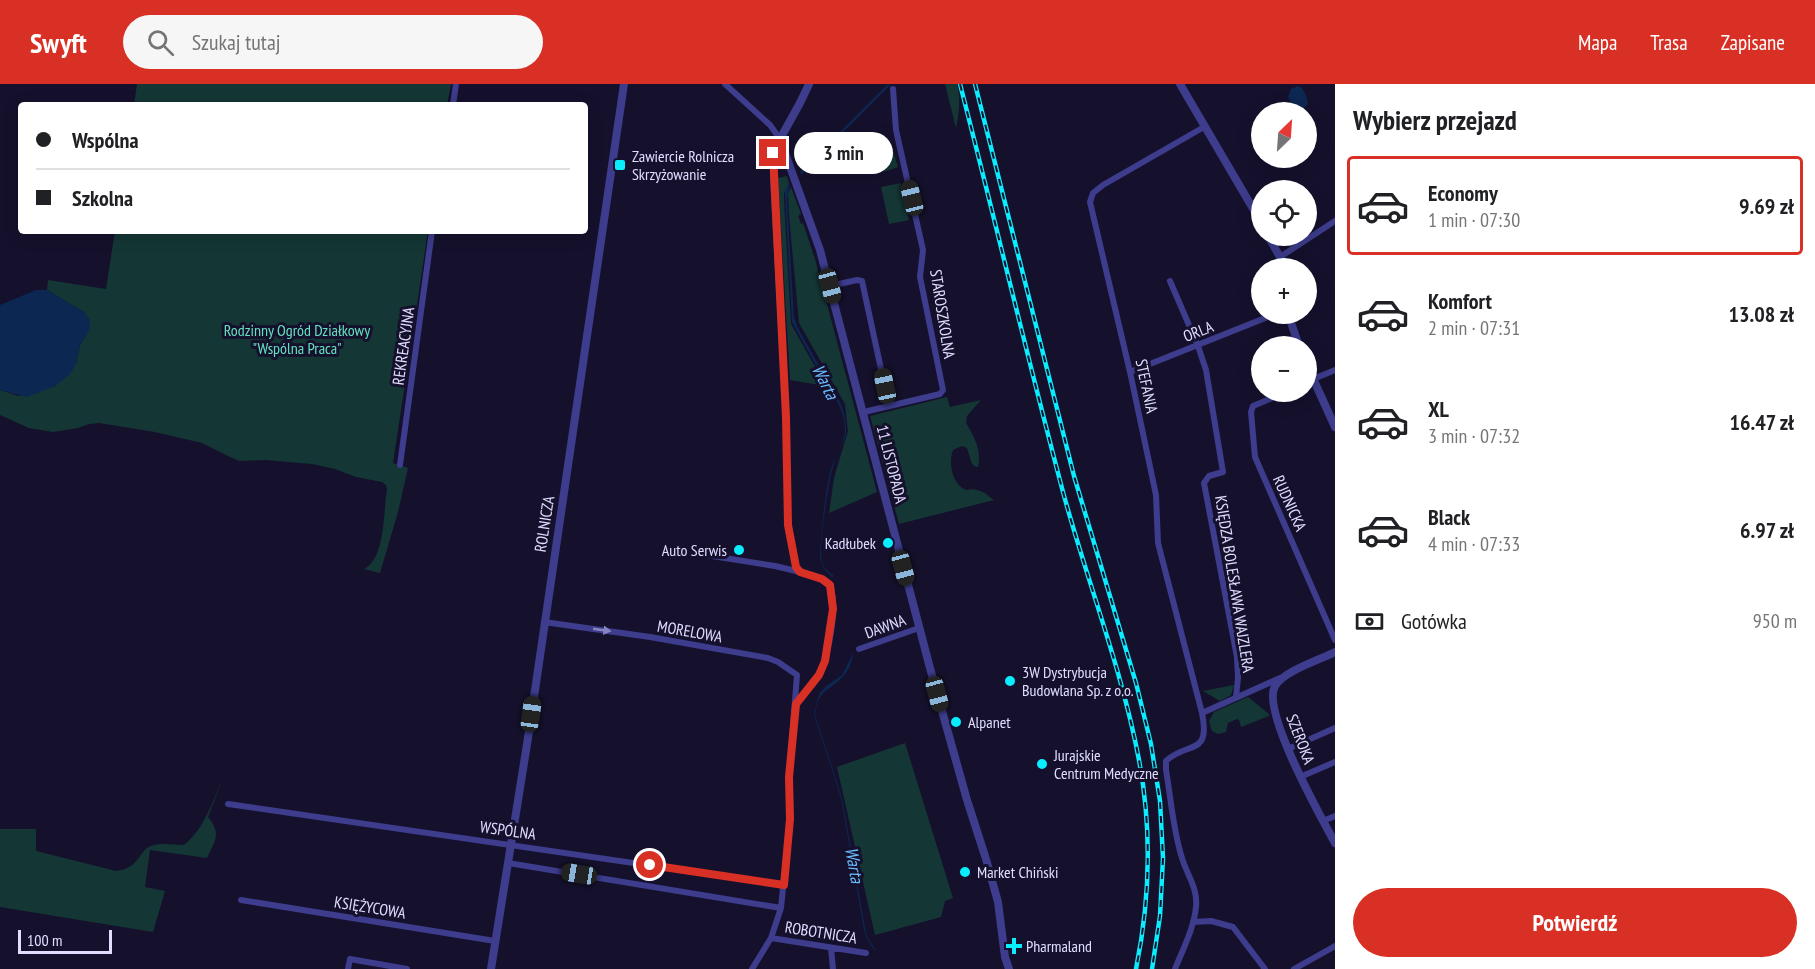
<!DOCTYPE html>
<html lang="pl">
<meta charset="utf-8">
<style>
body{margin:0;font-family:"PT Sans Narrow",sans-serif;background:#f6f6f6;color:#202124;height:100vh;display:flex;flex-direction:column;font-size:22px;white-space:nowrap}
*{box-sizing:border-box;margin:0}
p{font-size:20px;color:#757577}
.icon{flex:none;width:33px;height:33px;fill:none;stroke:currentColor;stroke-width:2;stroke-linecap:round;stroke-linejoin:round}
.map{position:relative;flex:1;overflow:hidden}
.details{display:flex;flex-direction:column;background:#fff;width:480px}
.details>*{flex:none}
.guide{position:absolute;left:18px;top:18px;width:570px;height:132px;border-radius:6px;box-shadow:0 3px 15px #0003;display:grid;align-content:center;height:132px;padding:0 18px;background:#fff}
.needle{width:39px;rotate:25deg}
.tools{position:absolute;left:1251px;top:18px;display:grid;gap:12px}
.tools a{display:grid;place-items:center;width:66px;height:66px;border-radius:50%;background:#fff;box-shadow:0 3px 15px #0003;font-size:30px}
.scale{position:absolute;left:18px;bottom:15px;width:94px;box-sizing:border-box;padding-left:6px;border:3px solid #e0ddff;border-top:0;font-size:16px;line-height:21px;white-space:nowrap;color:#e0ddff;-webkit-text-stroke:4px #15112d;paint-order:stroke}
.end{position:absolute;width:27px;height:27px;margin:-14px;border:8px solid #d93025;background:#fff;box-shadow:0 0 0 3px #fff}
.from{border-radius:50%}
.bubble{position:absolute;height:42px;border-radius:21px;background:#fff;box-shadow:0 3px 15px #0003;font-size:20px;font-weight:700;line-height:42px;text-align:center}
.car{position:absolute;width:18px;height:36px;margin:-18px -9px;border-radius:8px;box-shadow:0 0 4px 2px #0007;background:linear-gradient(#222 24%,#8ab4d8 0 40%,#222 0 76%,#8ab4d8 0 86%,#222 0)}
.guide b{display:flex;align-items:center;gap:21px;height:57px;font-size:22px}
.guide b+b{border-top:2px solid #e0e0e0}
.guide i{width:15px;height:15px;background:#202124}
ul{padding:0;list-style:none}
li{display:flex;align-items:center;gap:18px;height:99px;margin:0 12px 9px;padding:0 6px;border:3px solid transparent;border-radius:6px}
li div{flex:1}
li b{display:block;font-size:22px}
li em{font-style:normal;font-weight:700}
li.on{border-color:#d93025}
li>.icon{width:54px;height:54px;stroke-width:1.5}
h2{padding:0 18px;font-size:27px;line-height:72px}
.pay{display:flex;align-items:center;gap:15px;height:66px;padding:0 18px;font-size:22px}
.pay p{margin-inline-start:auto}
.primary-button{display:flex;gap:12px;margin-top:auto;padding:12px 18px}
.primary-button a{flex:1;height:69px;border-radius:36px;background:#d93025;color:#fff;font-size:24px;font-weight:700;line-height:69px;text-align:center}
header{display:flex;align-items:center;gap:36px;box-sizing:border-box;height:84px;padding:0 30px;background:#d93025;color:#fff}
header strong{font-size:28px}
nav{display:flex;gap:33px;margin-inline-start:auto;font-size:21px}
.search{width:420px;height:54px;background:#f6f6f6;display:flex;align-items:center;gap:15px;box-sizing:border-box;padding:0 21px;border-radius:33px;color:#757577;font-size:22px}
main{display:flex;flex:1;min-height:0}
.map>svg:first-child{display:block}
.green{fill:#143735}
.water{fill:#0c2751}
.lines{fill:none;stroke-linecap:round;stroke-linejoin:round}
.minor{stroke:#3d3c8d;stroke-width:6}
.tertiary{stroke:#3d3c8d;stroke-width:8}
.rail-casing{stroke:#09edff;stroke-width:4.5}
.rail{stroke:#15112d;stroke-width:2;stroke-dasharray:7;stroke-linecap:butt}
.oneway{fill:#8684c0}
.route{stroke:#d93025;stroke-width:8}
.poi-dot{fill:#09edff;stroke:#15112d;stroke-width:2}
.labels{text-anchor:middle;stroke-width:6;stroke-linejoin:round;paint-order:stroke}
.poi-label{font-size:16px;fill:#e0ddff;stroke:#15112d;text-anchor:start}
.street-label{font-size:16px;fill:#e0ddff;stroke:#15112d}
.park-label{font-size:16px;fill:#65e3c1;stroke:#15112d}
.water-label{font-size:18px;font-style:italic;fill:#6bbeff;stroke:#15112d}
</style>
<header>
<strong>Swyft</strong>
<div class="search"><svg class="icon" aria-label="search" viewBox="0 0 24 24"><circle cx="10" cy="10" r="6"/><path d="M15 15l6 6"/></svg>Szukaj tutaj</div>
<nav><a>Mapa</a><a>Trasa</a><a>Zapisane</a></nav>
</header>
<main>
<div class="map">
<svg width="1335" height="885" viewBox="0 0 1335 885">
<rect width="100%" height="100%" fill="#15112d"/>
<path class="green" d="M137 0H451L447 21H134Z
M945 0H957C961 15 959 29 956 44Z
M890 58 898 83 884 88 876 62Z
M787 92 789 100 784 109V116L791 240 826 302 790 296 778 94Z
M901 99 909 136 889 140 881 103Z
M791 103 801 130 798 132 801 140 803 139 815 175 877 408 829 429 834 394 848 347 845 320 799 239 789 131 788 110Z
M115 147H428L393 379 408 384 398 428 380 489 364 485C386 474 383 427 387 406L386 401 382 398 356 393 335 385 312 380 265 376 240 377 230 373 202 359 155 348 99 339 89 340 78 344 53 348 29 344 0 331V306L19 312 55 302 76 280 80 261 87 249 90 237 84 228 47 206 48 196 106 205Z
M947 313 950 323 981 316 967 332 966 339C974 352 982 367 978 383H976L972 380 967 364 962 362 953 366C948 379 952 400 966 406 978 403 985 409 994 416L899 440 870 332Z
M1234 601 1231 611 1220 617 1203 607Z
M1248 613 1269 630V632L1241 643 1239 636 1237 635 1228 639 1226 648 1218 650 1212 647 1209 637 1214 628Z
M905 659 953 814 945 817 941 833 875 851 837 683Z
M222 696 208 733C222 750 215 756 207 774L150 766 145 803 165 807 153 848 0 823V745H36V767L116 787C142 784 138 764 154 761 163 759 175 761 184 761 204 745 212 719 222 696Z"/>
<path class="water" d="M891 0 801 91 800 88 887 1Z
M1298 2C1305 5 1307 13 1308 20L1302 26H1297L1292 21 1288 13 1291 5Z
M790 99 787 115 794 233 798 244 823 289 828 292 832 303 829 305 792 238 785 114V106Z
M36 206H47L84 228 90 237V245L80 261 76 280 70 290 55 302 27 313 0 306V221Z
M833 305C841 318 847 333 846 348 845 359 839 364 836 373 829 390 818 463 822 478 824 484 828 488 834 492L832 493C824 486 820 479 820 469 822 442 824 415 830 389 833 374 845 361 845 345 845 330 838 318 831 306Z
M854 568C852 576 850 584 845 590 831 608 818 603 815 631L842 714 865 844 867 853 875 865 874 866 866 853 864 846 841 714 814 631 817 617 820 609 825 603 842 591Z"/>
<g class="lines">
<path class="minor" d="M725 0 770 41 780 55 773 69V93L786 333 788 441 796 483C804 493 821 490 828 500 840 514 828 576 819 591 813 601 803 611 796 620
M453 21 456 0
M773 82 790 81
M1280 173 1335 137
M1170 197 1198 262 1206 286 1223 388 1209 392 1204 399 1237 573 1238 594 1236 613
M830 202 857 196 862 197 889 322
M1130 288 1275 230
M1306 298 1335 286
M1286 308 1253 322 1251 328 1255 373 1335 556
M864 328 940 310 943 306 920 193 923 166 896 46 893 5
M400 381 432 147
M693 469 775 482 800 488
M544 538 650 553 768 574 778 578 797 591 789 693 790 735 781 824 771 854 752 885
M859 565 919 544
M1202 629 1158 459 1156 411 1130 288 1090 118 1093 109 1103 101 1204 43
M1288 665 1335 644
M1300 693 1335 678
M228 720 784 801
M1323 737 1335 732
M508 779 781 824
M241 816 495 857
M1193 838 1211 837 1233 843 1265 885
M771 854 866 869
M831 864 833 885
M348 885 350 875 407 885
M1175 885C1183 865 1194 844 1196 823 1198 804 1187 791 1182 774 1173 746 1171 715 1166 686V677C1187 657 1211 673 1202 629L1280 594
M1294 885 1335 862"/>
<path class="tertiary" d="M809 0 800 19 780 55 820 166 930 584 967 716
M1180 0 1262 140
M1268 152 1280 173 1283 184
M1288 230 1299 262
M1306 279 1335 343
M1335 568C1319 576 1284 587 1275 602 1261 627 1321 733 1335 759
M968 719 985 772
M986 775 998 818 1005 873 1009 885
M491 885 528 654 624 0"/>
<g class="rail-casing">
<path id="rail" d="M960 0C995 136 1027 272 1063 408 1087 497 1122 585 1139 676 1152 745 1150 816 1136 885
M975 0 1074 392 1136 599 1151 660 1160 717 1163 774 1160 832 1152 885"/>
</g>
<use href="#rail" class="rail"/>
</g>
<defs><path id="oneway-solid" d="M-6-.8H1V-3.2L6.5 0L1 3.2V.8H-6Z" transform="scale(1.5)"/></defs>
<use class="oneway" href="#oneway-solid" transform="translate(602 546) rotate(8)"/>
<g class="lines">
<path class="route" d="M650 781 784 801 790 735 789 693 796 620 819 591 825 577 833 525 830 501 822 495 800 488 796 483 788 441 786 333 773 69"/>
</g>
<g class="poi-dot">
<rect x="614" y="75" width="12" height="12" rx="3"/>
<circle cx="888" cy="459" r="6"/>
<circle cx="739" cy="466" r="6"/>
<circle cx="1010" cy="597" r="6"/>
<circle cx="956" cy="638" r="6"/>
<circle cx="1042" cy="680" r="6"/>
<circle cx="965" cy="788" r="6"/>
<path d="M1011 853h6v6h6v6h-6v6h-6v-6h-6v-6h6z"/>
</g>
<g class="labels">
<g class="poi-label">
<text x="632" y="78">Zawiercie Rolnicza<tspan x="632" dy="18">Skrzyżowanie</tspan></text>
<text x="876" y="465" text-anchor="end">Kadłubek</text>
<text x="727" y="472" text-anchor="end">Auto Serwis</text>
<text x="1022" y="594">3W Dystrybucja<tspan x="1022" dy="18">Budowlana Sp. z o.o.</tspan></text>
<text x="968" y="644">Alpanet</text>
<text x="1054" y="677">Jurajskie<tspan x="1054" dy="18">Centrum Medyczne</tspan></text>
<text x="977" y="794">Market Chiński</text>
<text x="1026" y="868">Pharmaland</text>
</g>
<g class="street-label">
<text transform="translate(943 230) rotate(81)" y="6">STAROSZKOLNA</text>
<text transform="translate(1198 247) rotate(-22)" y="6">ORLA</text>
<text transform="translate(403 262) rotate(-82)" y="6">REKREACYJNA</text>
<text transform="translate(1147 302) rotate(78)" y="6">STEFANIA</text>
<text transform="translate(892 380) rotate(76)" y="6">11 LISTOPADA</text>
<text transform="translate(1290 419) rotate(66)" y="6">RUDNICKA</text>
<text transform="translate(544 440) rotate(-81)" y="6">ROLNICZA</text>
<text transform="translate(1235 500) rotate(81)" y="6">KSIĘDZA BOLESŁAWA WAJZLERA</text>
<text transform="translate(885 542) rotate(-20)" y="6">DAWNA</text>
<text transform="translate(690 547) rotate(10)" y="6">MORELOWA</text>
<text transform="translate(1301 655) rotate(69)" y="6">SZEROKA</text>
<text transform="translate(508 746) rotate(8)" y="6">WSPÓLNA</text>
<text transform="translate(370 823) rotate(9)" y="6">KSIĘŻYCOWA</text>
<text transform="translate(821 848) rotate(9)" y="6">ROBOTNICZA</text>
</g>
<g class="park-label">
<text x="297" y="252">Rodzinny Ogród Działkowy<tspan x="297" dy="18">"Wspólna Praca"</tspan></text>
</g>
<g class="water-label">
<text transform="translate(825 298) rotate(63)" y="6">Warta</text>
<text transform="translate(854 781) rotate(80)" y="6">Warta</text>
</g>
</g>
</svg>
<div class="tools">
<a><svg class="needle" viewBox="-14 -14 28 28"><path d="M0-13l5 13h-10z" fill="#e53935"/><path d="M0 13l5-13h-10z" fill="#757577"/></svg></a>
<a><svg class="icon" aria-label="locate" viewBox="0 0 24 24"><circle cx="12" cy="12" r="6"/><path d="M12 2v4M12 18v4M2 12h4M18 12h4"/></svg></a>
<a>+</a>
<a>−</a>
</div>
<div class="scale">100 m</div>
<i class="end from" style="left:650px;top:781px"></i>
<i class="end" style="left:773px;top:69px"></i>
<div class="bubble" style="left:794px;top:48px;width:99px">3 min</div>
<i class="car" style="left:912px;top:114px;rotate:346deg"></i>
<i class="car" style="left:830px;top:202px;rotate:165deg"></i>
<i class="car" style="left:885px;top:302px;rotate:348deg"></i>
<i class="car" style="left:903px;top:484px;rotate:165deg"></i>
<i class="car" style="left:937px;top:610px;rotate:165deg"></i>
<i class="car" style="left:531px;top:630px;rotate:8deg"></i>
<i class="car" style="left:579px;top:790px;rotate:279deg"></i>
<div class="guide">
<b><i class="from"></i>Wspólna</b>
<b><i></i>Szkolna</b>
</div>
</div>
<section class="details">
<h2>Wybierz przejazd</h2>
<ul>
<li class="on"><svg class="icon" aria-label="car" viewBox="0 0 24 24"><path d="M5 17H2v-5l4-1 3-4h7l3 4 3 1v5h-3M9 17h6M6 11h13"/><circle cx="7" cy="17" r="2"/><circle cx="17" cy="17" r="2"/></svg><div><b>Economy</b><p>1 min · 07:30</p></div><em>9.69 zł</em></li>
<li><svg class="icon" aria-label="car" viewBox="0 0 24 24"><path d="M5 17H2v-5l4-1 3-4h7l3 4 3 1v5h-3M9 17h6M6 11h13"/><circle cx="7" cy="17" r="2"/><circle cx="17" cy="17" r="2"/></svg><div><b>Komfort</b><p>2 min · 07:31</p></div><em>13.08 zł</em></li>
<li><svg class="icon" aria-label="car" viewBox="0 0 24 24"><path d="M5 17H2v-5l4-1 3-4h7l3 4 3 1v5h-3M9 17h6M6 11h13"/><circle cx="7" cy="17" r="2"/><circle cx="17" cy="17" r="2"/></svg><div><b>XL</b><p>3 min · 07:32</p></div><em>16.47 zł</em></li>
<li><svg class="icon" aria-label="car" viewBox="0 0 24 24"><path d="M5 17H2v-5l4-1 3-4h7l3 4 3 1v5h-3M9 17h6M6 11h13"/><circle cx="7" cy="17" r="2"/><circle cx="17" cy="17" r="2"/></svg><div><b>Black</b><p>4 min · 07:33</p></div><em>6.97 zł</em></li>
</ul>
<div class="pay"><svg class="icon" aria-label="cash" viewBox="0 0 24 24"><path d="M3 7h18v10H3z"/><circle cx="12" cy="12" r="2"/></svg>Gotówka<p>950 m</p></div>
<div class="primary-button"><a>Potwierdź</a></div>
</section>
</main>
